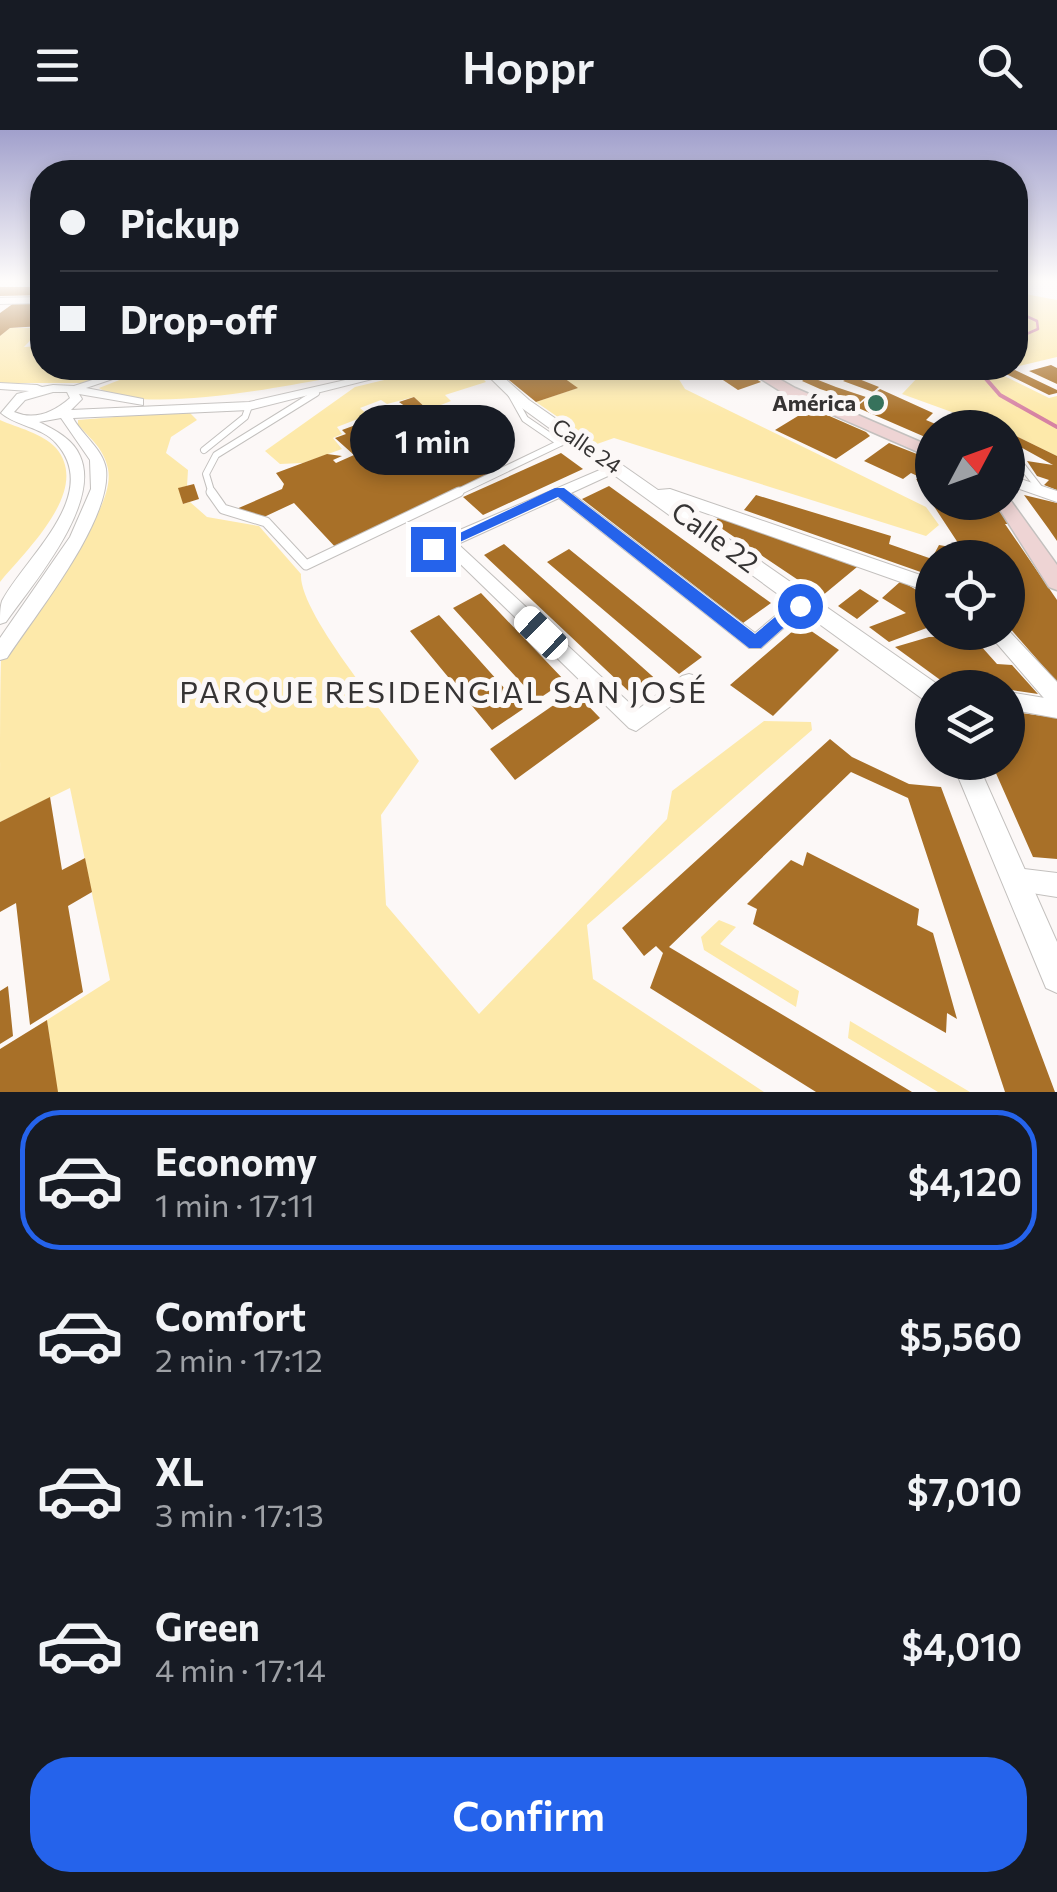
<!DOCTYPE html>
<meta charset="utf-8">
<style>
body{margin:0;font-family:Commissioner,sans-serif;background:#20242c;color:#f1f3f6;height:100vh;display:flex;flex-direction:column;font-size:38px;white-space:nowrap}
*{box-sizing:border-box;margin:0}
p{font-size:32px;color:#9ea1a6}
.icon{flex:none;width:55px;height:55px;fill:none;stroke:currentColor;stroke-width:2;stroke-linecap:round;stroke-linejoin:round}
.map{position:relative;height:962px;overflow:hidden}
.sheet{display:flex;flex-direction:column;background:#171b24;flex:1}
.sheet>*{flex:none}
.banner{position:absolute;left:30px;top:30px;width:998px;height:220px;border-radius:40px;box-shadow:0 5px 15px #0003;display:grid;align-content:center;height:220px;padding:0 30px;background:#171b24}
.needle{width:65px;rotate:49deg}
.tools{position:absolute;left:915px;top:280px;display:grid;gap:20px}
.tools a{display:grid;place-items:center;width:110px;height:110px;border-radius:50%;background:#171b24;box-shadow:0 5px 15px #0003;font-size:50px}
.end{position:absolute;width:45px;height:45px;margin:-22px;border:12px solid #2563eb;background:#fff;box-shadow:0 0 0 5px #fff}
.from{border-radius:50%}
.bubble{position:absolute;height:70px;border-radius:35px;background:#171b24;box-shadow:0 5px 15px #0003;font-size:32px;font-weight:600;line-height:70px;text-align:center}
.car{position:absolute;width:30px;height:60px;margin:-30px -15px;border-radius:12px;box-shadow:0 0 8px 2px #0007;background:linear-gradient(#fff 24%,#345 0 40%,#fff 0 76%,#345 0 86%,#fff 0)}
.banner b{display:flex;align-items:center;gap:35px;height:95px;font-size:38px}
.banner b+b{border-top:2px solid #363941}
.banner i{width:25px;height:25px;background:#f1f3f6}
ul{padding:18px 0 0;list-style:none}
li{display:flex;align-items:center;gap:30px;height:140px;margin:0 20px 15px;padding:0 10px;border:5px solid transparent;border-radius:40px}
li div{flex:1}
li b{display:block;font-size:38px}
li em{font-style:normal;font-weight:600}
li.on{border-color:#2563eb}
li>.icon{width:90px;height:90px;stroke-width:1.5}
.cta{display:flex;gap:20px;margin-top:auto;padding:20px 30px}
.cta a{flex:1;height:115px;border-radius:40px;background:#2563eb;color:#fff;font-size:40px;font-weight:600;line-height:115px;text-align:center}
header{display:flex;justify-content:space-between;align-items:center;height:130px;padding:0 30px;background:#171b24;font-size:45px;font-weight:600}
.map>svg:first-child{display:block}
.green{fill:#fde9aa}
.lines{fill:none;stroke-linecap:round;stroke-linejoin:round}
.stream-far1{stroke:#d682a3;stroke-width:2.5}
.stream{stroke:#d682a3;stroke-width:4}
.building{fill:#a87028}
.service-far1-casing{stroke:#c3c0be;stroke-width:8}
.service-casing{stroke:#c3c0be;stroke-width:11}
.minor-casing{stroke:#c3c0be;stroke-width:2}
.tertiary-casing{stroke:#c3c0be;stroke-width:2}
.secondary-casing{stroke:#c3c0be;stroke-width:3}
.service-far1{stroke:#fff;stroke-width:6}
.service{stroke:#fff;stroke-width:9}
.minor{fill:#fff;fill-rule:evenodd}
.tertiary{fill:#fff;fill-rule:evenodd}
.secondary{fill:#eed4d4;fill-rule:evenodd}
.route{fill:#2563eb}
.poi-dot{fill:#37725c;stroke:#fcf8f7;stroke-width:4}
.labels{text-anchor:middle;stroke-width:10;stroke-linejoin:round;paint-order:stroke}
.far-poi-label{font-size:22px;font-weight:bold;fill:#363434;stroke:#fcf8f7;text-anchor:end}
.far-street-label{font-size:22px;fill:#363434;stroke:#fcf8f7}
.street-label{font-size:28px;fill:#363434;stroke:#fcf8f7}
.neighbourhood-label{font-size:30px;letter-spacing:2.5px;fill:#363434;stroke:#fcf8f7}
</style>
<header><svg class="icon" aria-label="menu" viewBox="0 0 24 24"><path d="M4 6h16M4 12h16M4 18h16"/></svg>Hoppr<svg class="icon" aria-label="search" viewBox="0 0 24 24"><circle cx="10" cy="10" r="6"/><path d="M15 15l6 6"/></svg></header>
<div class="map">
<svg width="1057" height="962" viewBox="0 0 1057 962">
<rect width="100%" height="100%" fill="#fcf8f7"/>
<path class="green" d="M1015 162 1057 170V227L1015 237Z
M10 198H42L24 217 42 216V238H125L84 253H0V206Z
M150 238H379C324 249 143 289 99 258Z
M434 238H473L486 252 445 265 451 271 428 280 414 267 387 274 381 270 360 278 368 285 337 297 342 304 333 308 342 319 303 333 280 334 265 321 355 257Z
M550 238H656L675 243 685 259 926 377 939 395 926 406 614 308 597 314 536 272 577 258Z
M917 238H1011L996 242 1049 268 1057 266V326L1008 302V298L993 297 902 264 919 246Z
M188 281 197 290 171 307 166 323 188 340 187 356 179 358 183 374 190 372 207 387 259 396 301 444C298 483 393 594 419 631L381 685 386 775 479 884 667 689 672 661 764 591 811 592 812 600 587 795 593 849 764 962H57L47 890 110 850 70 658 0 692C0 662 0 553 1 531 18 484 118 388 108 339 104 319 91 309 78 295V290Z
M0 290C18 298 42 303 56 318 92 360 25 421 0 452Z
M719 790 736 797 720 814 799 861 796 877 704 820 701 807Z
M850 891 970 962H938L848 908Z"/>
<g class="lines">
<path class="stream-far1" d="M1015 181 1037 191 1038 199 1015 209
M978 238 981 245"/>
<path class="stream" d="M980 242 1000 265 1057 297"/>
</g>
<path class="building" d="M0 157H42V165L0 166Z
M14 173H42V196L10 198 0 206V183Z
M1051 235 1057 238V254L1029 241Z
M494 238H550L578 258 536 272Z
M844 238 840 242 804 246 787 239Z
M1015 240 1057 260V263L1049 265 1004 243Z
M745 242 761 252 738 260 717 246Z
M808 246 836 257 866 267 860 272 820 259 802 251Z
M850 247 859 249 879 257 873 262 843 251Z
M880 259 933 283 926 290 945 298H932V310L856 277Z
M414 267 428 280 416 284 399 272Z
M811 278 866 302 870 306 836 329 775 300Z
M399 279 489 344 338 420 294 373 264 387 234 380 282 359 284 354 276 343 327 324 342 326 333 330 336 333 354 325 335 308 346 304 342 300Z
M1008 302 1057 326V360L1044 355 1049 350 1037 346 1027 331 1053 335 1008 310Z
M889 313 932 330V372H993L1009 394H1005L1057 470V552L1008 496V428H932L939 415 962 419 916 349 926 350 911 343 903 349 864 331Z
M561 323 583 339 483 385 463 367Z
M194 354 199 369 183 374 178 358Z
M609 356 771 473 743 493 582 369Z
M756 365 891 406 889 414 932 429V446L744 380Z
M1024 365 1057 373V411L1048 398Z
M720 387 777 408 857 437 822 466 712 392Z
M504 414 660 553 638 570 484 425Z
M569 419 702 527 679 544 547 432Z
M901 451 932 469V496L889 512 869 497 906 483 882 468Z
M860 459 879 471 857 489 838 476Z
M481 463 565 551 537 570 453 478Z
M439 485 523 579 492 600 410 501Z
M801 494 839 520 773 586 730 555Z
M972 506 997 534 1012 535 1038 564 939 549 895 517 929 507Z
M574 561 600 588 515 650 490 619Z
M1008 581 1057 588V729L1033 727 991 632H1008Z
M830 609 852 627 909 654 941 657 1055 962H1005L908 668 851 642 669 817 912 962H816L650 858 663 823 656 816 644 826 622 798Z
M50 667 62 740 85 728 92 762 68 776 83 862 30 895 16 773 0 782V692Z
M807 722 919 779 917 795 933 803 957 889 947 883 946 903 753 794 757 779 747 774 791 730 803 736Z
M8 856 13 906 0 914V861Z
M47 890 58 962H0V919Z"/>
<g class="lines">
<g class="service-far1-casing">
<path id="service-far1" d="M511 264 525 289 560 313 573 307
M1008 318 1040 359
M204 320 245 287 249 276
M212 364 206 344 216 325 316 263
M454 364 560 313"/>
</g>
<g class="service-casing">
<path id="service" d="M211 362 223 379 266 392 306 435 459 362"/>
</g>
<g class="minor-casing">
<path id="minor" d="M42 167V173L0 174V168Z
M42 202V210L31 213V209Z
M129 238H145L86 258 143 269V275L79 264 82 269 71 280 249 272 398 238H416L249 280 73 288C82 305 103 319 106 339 112 391 35 485 7 528L0 530V508L70 407 91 359 90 330 61 288 39 292C55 300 73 309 80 326 102 374 32 455 6 492L0 494C0 486 0 477 2 471 25 427 103 365 56 313 42 297 16 296 1 283L17 264 29 261 0 259V253L37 255 42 257 53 255 74 256ZM53 262H67L70 268C54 282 35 291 14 282L25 270Z
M616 333 623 337 621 340 571 363 755 503 799 466H811L814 471 761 518H749L559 368 458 414 637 580 682 546 689 544 696 546 699 552 696 558 636 601 629 598 446 420 433 424 425 419 441 408Z
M1008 562 1057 570V588L1008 579Z
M1016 738 1057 743V767L1007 759 1004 750 1007 741Z"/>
</g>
<g class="tertiary-casing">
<path id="tertiary" d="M480 238H493L529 270 658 360 670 359 932 449V463L677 373 940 556 932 558V572L924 570 519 276Z
M1008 345 1057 361V372L1008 355Z
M1008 500 1057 552V577L1049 574 987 502H1008Z
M952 632H977L1057 812V863L1046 858Z"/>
</g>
<g class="secondary-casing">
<path id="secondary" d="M744 238H760L795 258 932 317V328L785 264Z
M1008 367 1057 435V460L1049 457 995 372H1008Z"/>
</g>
<use href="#service-far1" class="service-far1"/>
<use href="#service" class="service"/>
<use href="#minor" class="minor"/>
<use href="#tertiary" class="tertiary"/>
<use href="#secondary" class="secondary"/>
</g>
<linearGradient id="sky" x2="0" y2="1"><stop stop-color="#a1a0cc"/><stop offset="0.53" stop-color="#fefcfb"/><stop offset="1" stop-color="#fefcfb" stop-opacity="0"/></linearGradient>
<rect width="1057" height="285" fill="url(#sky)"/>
<path class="route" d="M555 358H564L755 504 794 471 808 476 761 518H749L558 367 438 422 426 419Z"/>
<circle class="poi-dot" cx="876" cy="273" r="10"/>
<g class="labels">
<g class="far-poi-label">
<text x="856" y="281">América</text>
</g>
<g class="far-street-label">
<text transform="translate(587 316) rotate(35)" y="8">Calle 24</text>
</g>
<g class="street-label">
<text transform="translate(715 407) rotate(36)" y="10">Calle 22</text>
</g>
<g class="neighbourhood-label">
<text x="444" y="573">PARQUE RESIDENCIAL SAN JOSÉ</text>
</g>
</g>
</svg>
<div class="tools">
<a><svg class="needle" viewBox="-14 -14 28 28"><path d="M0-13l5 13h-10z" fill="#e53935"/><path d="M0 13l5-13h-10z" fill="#9ea1a6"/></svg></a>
<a><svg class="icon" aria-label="locate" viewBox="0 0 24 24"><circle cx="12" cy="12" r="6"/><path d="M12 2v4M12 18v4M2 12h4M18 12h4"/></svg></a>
<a><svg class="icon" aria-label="layers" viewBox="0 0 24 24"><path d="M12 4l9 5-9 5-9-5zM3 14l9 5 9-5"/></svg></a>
</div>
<i class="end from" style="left:800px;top:476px"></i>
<i class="end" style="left:433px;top:419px"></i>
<div class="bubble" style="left:350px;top:275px;width:165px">1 min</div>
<i class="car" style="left:541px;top:503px;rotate:314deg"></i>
<div class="banner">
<b><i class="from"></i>Pickup</b>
<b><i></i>Drop-off</b>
</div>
</div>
<section class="sheet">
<ul>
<li class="on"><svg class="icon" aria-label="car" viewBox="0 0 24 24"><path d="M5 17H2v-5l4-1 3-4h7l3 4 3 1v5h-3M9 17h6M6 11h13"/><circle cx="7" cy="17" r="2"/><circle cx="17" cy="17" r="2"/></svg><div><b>Economy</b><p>1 min · 17:11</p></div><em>$4,120</em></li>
<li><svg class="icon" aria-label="car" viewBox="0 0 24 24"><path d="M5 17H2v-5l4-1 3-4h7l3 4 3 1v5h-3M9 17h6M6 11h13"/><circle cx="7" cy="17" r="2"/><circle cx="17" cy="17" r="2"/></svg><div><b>Comfort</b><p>2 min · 17:12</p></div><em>$5,560</em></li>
<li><svg class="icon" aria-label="car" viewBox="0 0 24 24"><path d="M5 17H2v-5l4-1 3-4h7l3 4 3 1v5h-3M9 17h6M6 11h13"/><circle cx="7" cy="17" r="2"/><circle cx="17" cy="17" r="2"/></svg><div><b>XL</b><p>3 min · 17:13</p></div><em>$7,010</em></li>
<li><svg class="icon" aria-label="car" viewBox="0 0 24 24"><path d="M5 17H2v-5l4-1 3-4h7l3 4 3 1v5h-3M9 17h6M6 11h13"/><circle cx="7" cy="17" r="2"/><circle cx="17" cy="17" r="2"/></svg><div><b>Green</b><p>4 min · 17:14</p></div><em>$4,010</em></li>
</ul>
<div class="cta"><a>Confirm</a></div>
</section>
